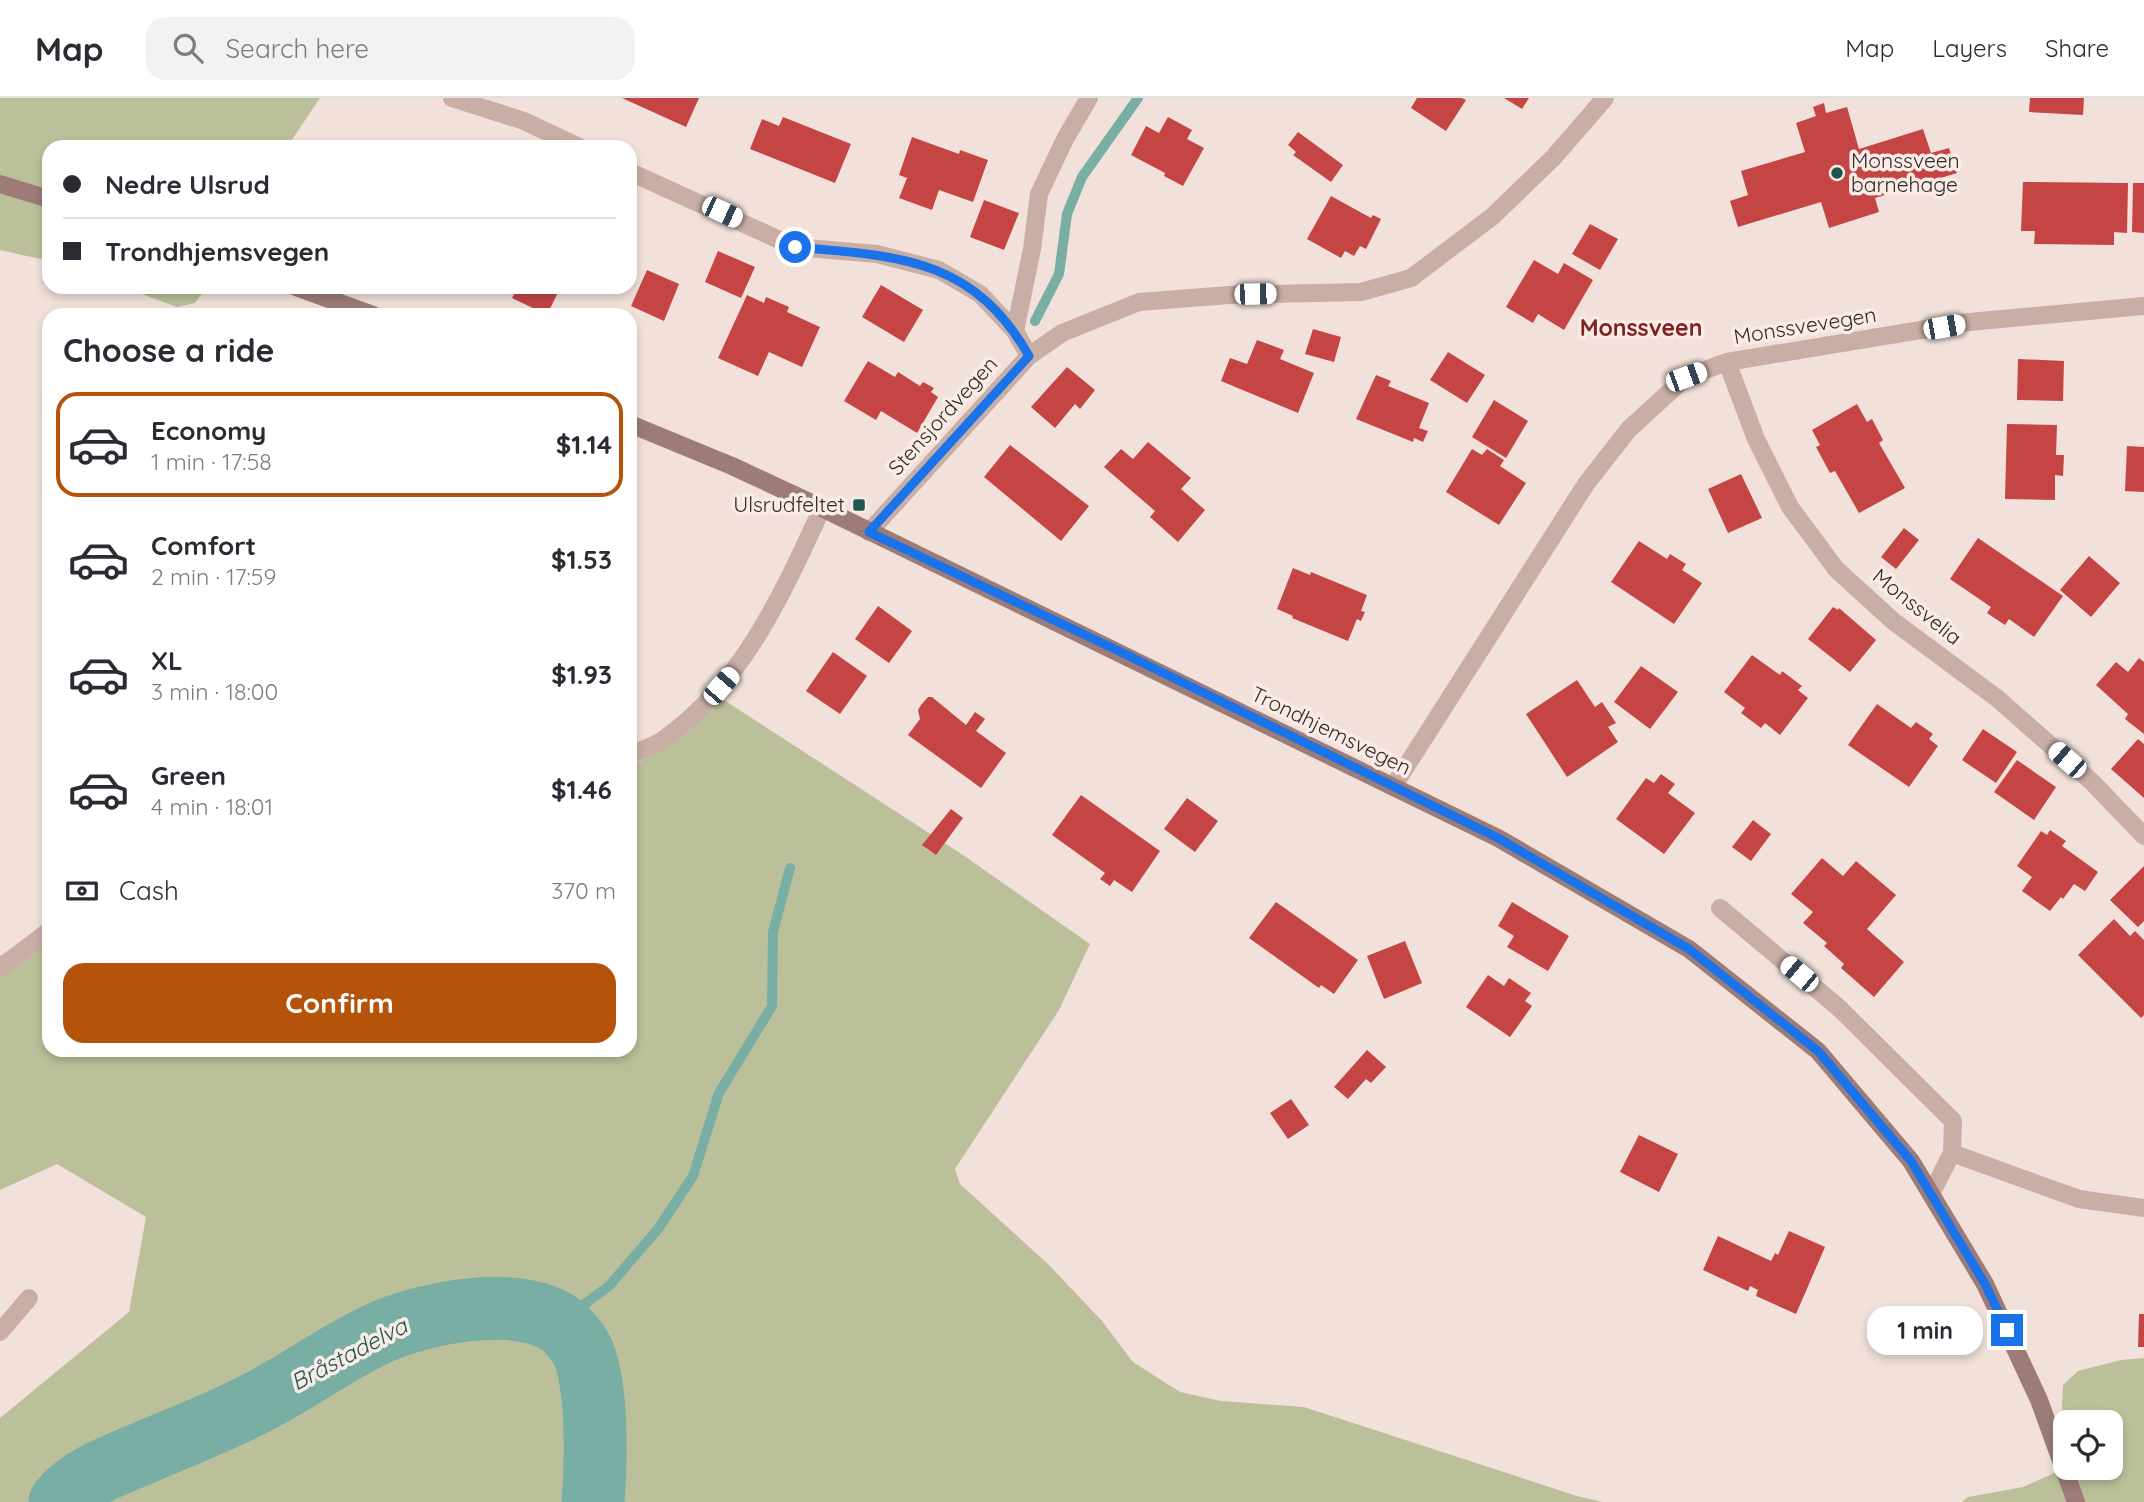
<!DOCTYPE html>
<meta charset="utf-8">
<style>
body{margin:0;font-family:Quicksand,sans-serif;background:#f2f2f3;color:#2b2b33;height:100vh;display:flex;flex-direction:column;font-size:26px;white-space:nowrap}
*{box-sizing:border-box;margin:0}
p{font-size:23px;color:#7c7c81}
.icon{flex:none;width:38px;height:38px;fill:none;stroke:currentColor;stroke-width:2;stroke-linecap:round;stroke-linejoin:round}
.map{position:relative;flex:1;overflow:hidden}
.details{position:absolute;left:42px;top:210px;width:595px;height:749px;display:flex;flex-direction:column;background:#fff;border-radius:21px;box-shadow:0 4px 10px #0003}
.details>*{flex:none}
.banner{position:absolute;left:42px;top:42px;width:595px;height:154px;border-radius:21px;box-shadow:0 4px 10px #0003;display:grid;align-content:center;height:154px;padding:0 21px;background:#fff}
.buttons{position:absolute;left:2053px;top:1312px;display:grid;gap:14px}
.buttons a{display:grid;place-items:center;width:70px;height:70px;border-radius:14px;background:#fff;box-shadow:0 4px 10px #0003;font-size:35px}
.end{position:absolute;width:32px;height:32px;margin:-16px;border:9px solid #1a73e8;background:#fff;box-shadow:0 0 0 4px #fff}
.from{border-radius:50%}
.bubble{position:absolute;height:49px;border-radius:21px;background:#fff;box-shadow:0 4px 10px #0003;font-size:23px;font-weight:700;line-height:49px;text-align:center}
.car{position:absolute;width:21px;height:42px;margin:-21px -10px;border-radius:9px;box-shadow:0 0 5px 2px #0007;background:linear-gradient(#fff 24%,#345 0 40%,#fff 0 76%,#345 0 86%,#fff 0)}
.banner b{display:flex;align-items:center;gap:24px;height:66px;font-size:26px}
.banner b+b{border-top:2px solid #e1e1e2}
.banner i{width:18px;height:18px;background:#2b2b33}
ul{padding:0;list-style:none}
li{display:flex;align-items:center;gap:21px;height:105px;margin:0 14px 10px;padding:0 7px;border:4px solid transparent;border-radius:21px}
li div{flex:1}
li b{display:block;font-size:26px}
li em{font-style:normal;font-weight:700}
li.active{border-color:#b45309}
li>.icon{width:63px;height:63px;stroke-width:1.5}
h2{padding:0 21px;font-size:32px;line-height:84px}
.pay{display:flex;align-items:center;gap:18px;height:77px;padding:0 21px;font-size:26px}
.pay p{margin-inline-start:auto}
.primary-button{display:flex;gap:14px;margin-top:auto;padding:14px 21px}
.primary-button a{flex:1;height:80px;border-radius:21px;background:#b45309;color:#fff;font-size:28px;font-weight:700;line-height:80px;text-align:center}
header{display:flex;align-items:center;gap:42px;box-sizing:border-box;height:98px;padding:0 35px;background:#fff;border-bottom:2px solid #e1e1e2}
header strong{font-size:33px}
nav{display:flex;gap:38px;margin-inline-start:auto;font-size:24px}
.search{width:490px;height:63px;background:#f2f2f3;display:flex;align-items:center;gap:18px;box-sizing:border-box;padding:0 24px;border-radius:21px;color:#7c7c81;font-size:26px}
.map>svg:first-child{display:block}
.green{fill:#bcc09a}
.lines{fill:none;stroke-linecap:round;stroke-linejoin:round}
.stream{stroke:#79aea4;stroke-width:10}
.river{stroke:#79aea4;stroke-width:63}
.building{fill:#c54545}
.service{stroke:#c9aea6;stroke-width:18}
.minor{stroke:#c9aea6;stroke-width:18}
.secondary{stroke:#9d7c78;stroke-width:18}
.route{stroke:#1a73e8;stroke-width:9}
.poi-dot{fill:#1d564d;stroke:#f9ece6;stroke-width:2.5}
.labels{text-anchor:middle;stroke-width:7;stroke-linejoin:round;paint-order:stroke}
.poi-label{font-size:21px;fill:#352827;stroke:#f9ece6;text-anchor:start}
.street-label{font-size:21px;fill:#352827;stroke:#f9ece6}
.neighbourhood-label{font-size:23px;font-weight:bold;fill:#832121;stroke:#f9ece6}
.water-label{font-size:23px;font-style:italic;fill:#1d564d;stroke:#f9ece6}
</style>
<header>
<strong>Map</strong>
<div class="search"><svg class="icon" aria-label="search" viewBox="0 0 24 24"><circle cx="10" cy="10" r="6"/><path d="M15 15l6 6"/></svg>Search here</div>
<nav><a>Map</a><a>Layers</a><a>Share</a></nav>
</header>
<div class="map">
<svg width="2144" height="1404" viewBox="0 0 2144 1404">
<rect width="100%" height="100%" fill="#f1e1da"/>
<path class="green" d="M0 0H320L287 49H49V163L0 152Z
M123 189H207L195 205 177 209Z
M710 593 963 757 1090 846 1059 912 955 1071 960 1086 1049 1167 1102 1223 1133 1264 1180 1294 1221 1303 1304 1309 1577 1398 1602 1404H0V1320L129 1214 146 1119 57 1066 0 1092V858L49 828V952H630V668L650 658Z
M2144 1260V1404H1962L1968 1399 2023 1389 2065 1370H2110V1325H2065L2062 1308 2063 1287 2078 1273 2121 1262Z"/>
<g class="lines">
<path class="stream" d="M1035 223 1059 176 1067 116 1082 79 1138 0
M559 1225 609 1188 658 1131 693 1078 719 995 772 908 773 834 790 770"/>
<path class="river" d="M60 1404C80 1379 113 1368 141 1356 180 1339 220 1324 258 1304 298 1284 336 1255 377 1236 423 1215 512 1197 557 1224 565 1229 574 1240 579 1247 599 1276 596 1369 593 1404"/>
</g>
<path class="building" d="M622 0H699L686 29Z
M1417 0H1462L1466 2 1446 33 1411 10Z
M1504 0H1529L1522 11Z
M2030 0H2084L2083 17 2029 14Z
M1824 5 1826 15 1847 9 1859 51 1923 31 1931 55 1949 50 1957 75 1875 100 1879 114 1829 130 1821 104 1738 129 1730 103 1748 97 1741 73 1805 54 1796 25 1816 18 1813 9Z
M783 19 851 46 835 85 750 51 762 21 779 28Z
M1168 19 1192 32 1187 41 1204 50 1183 88 1164 78 1165 75 1131 57 1146 28 1159 35Z
M1298 34 1343 67 1331 84 1293 57 1296 54 1288 47Z
M912 39 959 56 960 52 988 62 973 104 939 92 932 112 899 100 907 80 899 77Z
M2023 84 2128 85 2127 135 2114 134V147L2034 146 2035 133H2021Z
M2133 85H2144V135L2132 134Z
M1331 98 1371 120 1373 117 1381 121 1366 151 1360 148 1354 158 1345 153 1341 160 1307 141Z
M984 102 1019 115 1004 152 970 139Z
M1590 126 1618 141 1600 172 1572 156Z
M718 153 755 169 741 200 705 184Z
M1534 162 1558 176 1564 165 1593 182 1564 232 1538 216 1533 225 1506 209Z
M647 172 679 186 664 223 631 208Z
M881 187 923 212 904 244 862 219Z
M518 189H559L560 190 547 217 512 200Z
M747 197 764 205 766 199 789 209 787 214 820 229 802 269 769 254 758 278 718 260Z
M1313 231 1341 239 1334 264 1305 256Z
M1257 242 1284 252 1280 261 1314 275 1298 315 1221 283 1230 260 1247 266Z
M1448 254 1485 277 1467 305 1430 282Z
M2018 261 2064 263 2063 303 2017 302Z
M868 263 895 279 898 274 920 288 923 284 934 290 931 294 938 299 917 335 881 313 876 322 844 303Z
M1067 269 1095 292 1080 311 1075 306 1055 330 1031 309Z
M1376 277 1391 283 1388 288 1429 305 1419 330 1428 333 1423 344 1414 340 1413 344 1356 321Z
M1494 302 1528 323 1506 360 1472 339Z
M1857 306 1867 324 1872 321 1883 342 1879 345 1905 390 1859 415 1835 373 1830 375 1816 349 1820 347 1812 332Z
M2007 326 2057 327 2056 357H2064L2063 378 2055 377V402L2005 401Z
M1148 344 1191 380 1181 391 1205 412 1178 444 1150 419 1155 413 1104 369 1121 351 1133 361Z
M1010 347 1089 408 1061 443 984 379Z
M2127 348 2144 349V394L2125 393Z
M1472 351 1482 357 1487 351 1504 362 1500 368 1526 385 1499 427 1446 394Z
M1741 376 1762 420 1728 435 1708 391Z
M1904 430 1919 442 1896 471 1881 459Z
M1978 440 2063 498 2034 539 2009 521 2005 527 1987 515 1991 509 1950 481Z
M1639 443 1667 461 1670 456 1686 466 1682 472 1702 485 1674 526 1611 484Z
M2089 458 2120 485 2091 519 2060 492Z
M1293 470 1310 477 1311 474 1367 497 1361 513 1365 514 1361 523 1357 521 1348 543 1292 520 1293 518 1277 511Z
M878 508 912 533 889 565 855 541Z
M1833 509 1838 512 1839 510 1876 542 1850 574 1808 541Z
M833 554 867 578 840 616 806 593Z
M1752 557 1780 577 1782 573 1802 588 1798 592 1808 600 1780 637 1765 625 1761 630 1741 615 1745 610 1724 594Z
M2139 560 2144 564V636L2125 621 2128 616 2096 587 2116 564 2128 574Z
M1641 568 1678 594 1650 631 1614 604Z
M1577 582 1595 609 1602 604 1616 625 1608 629 1618 644 1567 679 1526 616Z
M928 599H932L966 627 975 614 985 621 976 633 1006 655 981 690 908 637 920 621 918 612 921 607Z
M1877 606 1911 630 1916 624 1933 636 1929 641 1938 648 1909 689 1848 647Z
M1983 631 2017 654 1996 685 1962 662Z
M2138 641 2144 646V700L2111 671Z
M2017 662 2056 689 2034 722 1994 694Z
M1661 676 1675 686 1668 695 1695 715 1664 756 1616 721 1646 680 1654 685Z
M1081 697 1160 753 1132 794 1114 782 1110 788 1100 781 1105 775 1052 737Z
M1187 700 1218 723 1195 754 1164 731Z
M951 711 963 720 936 757 922 747Z
M1753 722 1771 736 1751 763 1732 749Z
M2050 732 2066 743 2062 748 2098 774 2085 793 2074 786 2063 801 2061 799 2050 813 2022 793 2032 779 2017 768 2041 733 2047 737Z
M1822 760 1843 778 1856 763 1896 797 1867 831 1904 864 1874 899 1841 870 1844 866 1824 848 1827 845 1803 825 1813 814 1791 796Z
M2144 768V823L2138 829 2110 802Z
M1276 804 1358 862 1334 896 1321 887 1319 890 1249 840Z
M1512 804 1569 838 1548 873 1507 849 1514 838 1498 828Z
M2114 821 2130 838 2135 833 2144 842V917L2141 920 2078 857Z
M1405 843 1422 885 1384 901 1367 858Z
M1488 877 1504 888 1509 880 1531 895 1525 903 1532 908 1510 939 1466 909Z
M1367 952 1386 969 1371 985 1366 981 1348 1001 1334 989Z
M1291 1001 1309 1027 1288 1041 1270 1015Z
M1639 1037 1678 1056 1659 1094 1620 1074Z
M1789 1133 1825 1149 1796 1216 1756 1198 1758 1192 1750 1188 1748 1193 1703 1172 1718 1138 1771 1163 1775 1155 1778 1157Z
M2139 1216H2144V1249H2138Z"/>
<g class="lines">
<path class="service" d="M1015 233 1032 151 1039 96 1065 41 1089 0
M0 1234 29 1200"/>
<path class="minor" d="M452 0 524 23 579 49
M630 74 795 149 877 156 939 172 980 196 1015 233 1029 258
M1727 264 1756 341 1790 409 1836 471 1893 523 1998 601 2092 684 2144 738
M869 434 1029 258 1062 235 1139 204 1229 197 1361 194 1411 180 1493 118 1553 60 1605 0
M630 657C641 652 654 648 664 641 743 585 783 495 822 410
M1393 689 1586 386 1629 331 1686 279 1727 264 1969 224 2144 208
M1720 810 1838 909 1953 1023 1952 1055 1931 1096
M0 870 49 833
M1952 1055 2079 1101 2144 1110"/>
<path class="secondary" d="M0 86 49 101
M296 189 373 217
M630 326 732 368 822 410 1498 740 1689 851 1818 953 1911 1063 1985 1186 2039 1302 2076 1404"/>
</g>
<g class="lines">
<path class="route" d="M795 149C897 158 973 159 1029 258L869 434 1125 556 1498 740 1689 851 1818 953 1911 1063 1985 1186 2007 1232"/>
</g>
<g class="poi-dot">
<circle cx="1837" cy="75" r="7"/>
<rect x="852" y="400" width="14" height="14" rx="3.5"/>
</g>
<g class="labels">
<g class="poi-label">
<text x="1851" y="70">Monssveen<tspan x="1851" dy="24">barnehage</tspan></text>
<text x="845" y="414" text-anchor="end">Ulsrudfeltet</text>
</g>
<g class="street-label">
<text transform="translate(1805 228) rotate(-9)" y="7">Monssvevegen</text>
<text transform="translate(943 318) rotate(-48)" y="7">Stensjordvegen</text>
<text transform="translate(1917 509) rotate(39)" y="7">Monssvelia</text>
<text transform="translate(1331 633) rotate(26)" y="7">Trondhjemsvegen</text>
</g>
<g class="neighbourhood-label">
<text x="1641" y="238">Monssveen</text>
</g>
<g class="water-label">
<text transform="translate(349 1256) rotate(-28)" y="8">Bråstadelva</text>
</g>
</g>
</svg>
<div class="buttons">
<a><svg class="icon" aria-label="locate" viewBox="0 0 24 24"><circle cx="12" cy="12" r="6"/><path d="M12 2v4M12 18v4M2 12h4M18 12h4"/></svg></a>
</div>
<i class="end from" style="left:795px;top:149px"></i>
<i class="end" style="left:2007px;top:1232px"></i>
<div class="bubble" style="left:1867px;top:1208px;width:116px">1 min</div>
<i class="car" style="left:722px;top:114px;rotate:115deg"></i>
<i class="car" style="left:1255px;top:196px;rotate:89deg"></i>
<i class="car" style="left:1944px;top:229px;rotate:80deg"></i>
<i class="car" style="left:1686px;top:279px;rotate:70deg"></i>
<i class="car" style="left:721px;top:588px;rotate:41deg"></i>
<i class="car" style="left:2067px;top:662px;rotate:311deg"></i>
<i class="car" style="left:1799px;top:876px;rotate:310deg"></i>
<div class="banner">
<b><i class="from"></i>Nedre Ulsrud</b>
<b><i></i>Trondhjemsvegen</b>
</div>
<section class="details">
<h2>Choose a ride</h2>
<ul>
<li class="active"><svg class="icon" aria-label="car" viewBox="0 0 24 24"><path d="M5 17H2v-5l4-1 3-4h7l3 4 3 1v5h-3M9 17h6M6 11h13"/><circle cx="7" cy="17" r="2"/><circle cx="17" cy="17" r="2"/></svg><div><b>Economy</b><p>1 min · 17:58</p></div><em>$1.14</em></li>
<li><svg class="icon" aria-label="car" viewBox="0 0 24 24"><path d="M5 17H2v-5l4-1 3-4h7l3 4 3 1v5h-3M9 17h6M6 11h13"/><circle cx="7" cy="17" r="2"/><circle cx="17" cy="17" r="2"/></svg><div><b>Comfort</b><p>2 min · 17:59</p></div><em>$1.53</em></li>
<li><svg class="icon" aria-label="car" viewBox="0 0 24 24"><path d="M5 17H2v-5l4-1 3-4h7l3 4 3 1v5h-3M9 17h6M6 11h13"/><circle cx="7" cy="17" r="2"/><circle cx="17" cy="17" r="2"/></svg><div><b>XL</b><p>3 min · 18:00</p></div><em>$1.93</em></li>
<li><svg class="icon" aria-label="car" viewBox="0 0 24 24"><path d="M5 17H2v-5l4-1 3-4h7l3 4 3 1v5h-3M9 17h6M6 11h13"/><circle cx="7" cy="17" r="2"/><circle cx="17" cy="17" r="2"/></svg><div><b>Green</b><p>4 min · 18:01</p></div><em>$1.46</em></li>
</ul>
<div class="pay"><svg class="icon" aria-label="cash" viewBox="0 0 24 24"><path d="M3 7h18v10H3z"/><circle cx="12" cy="12" r="2"/></svg>Cash<p>370 m</p></div>
<div class="primary-button"><a>Confirm</a></div>
</section>
</div>
